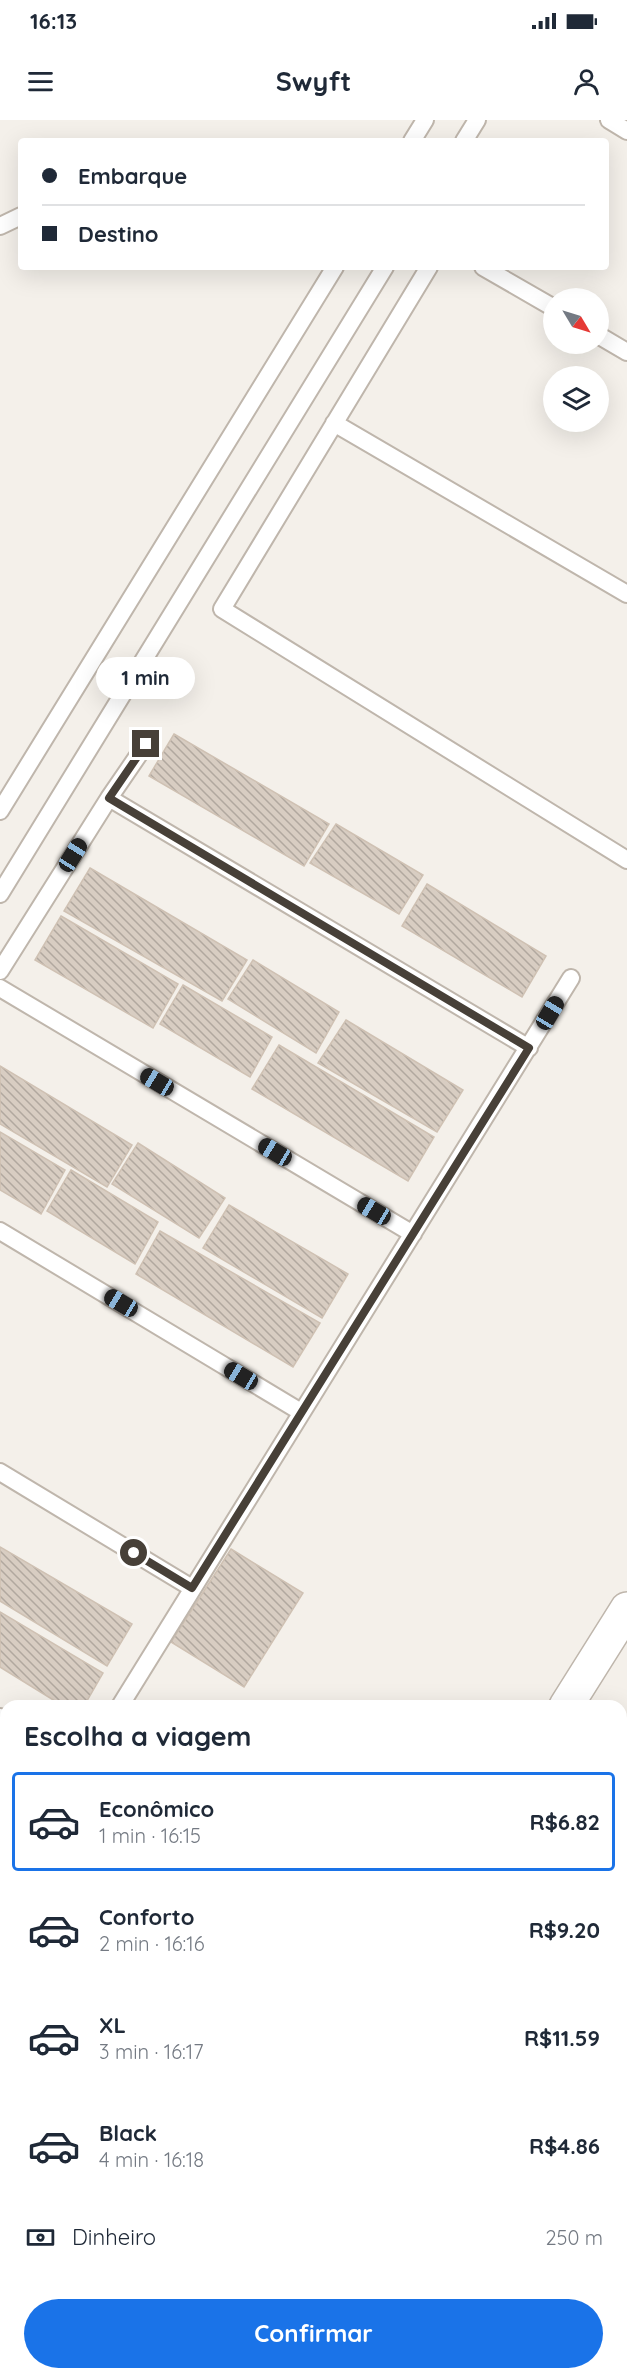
<!DOCTYPE html>
<html lang="pt">
<meta charset="utf-8">
<style>
body{margin:0;font-family:Quicksand,sans-serif;background:#f6f6f7;color:#1f2937;height:100vh;display:flex;flex-direction:column;font-size:22px;white-space:nowrap}
*{box-sizing:border-box;margin:0}
p{font-size:20px;color:#747a83}
.icon{flex:none;width:33px;height:33px;fill:none;stroke:currentColor;stroke-width:2;stroke-linecap:round;stroke-linejoin:round}
.map{position:relative;flex:1;overflow:hidden}
.panel{position:absolute;left:0px;top:1580px;width:627px;height:680px;display:flex;flex-direction:column;background:#fff;border-radius:18px 18px 0 0;box-shadow:0 6px 24px #0002}
.panel>*{flex:none}
.guide{position:absolute;left:18px;top:18px;width:591px;height:132px;border-radius:6px;box-shadow:0 6px 24px #0002;display:grid;align-content:center;height:132px;padding:0 24px;background:#fff}
.needle{width:39px;rotate:128deg}
.controls{position:absolute;left:543px;top:168px;display:grid;gap:12px}
.controls a{display:grid;place-items:center;width:66px;height:66px;border-radius:50%;background:#fff;box-shadow:0 6px 24px #0002;font-size:30px}
.end{position:absolute;width:27px;height:27px;margin:-14px;border:8px solid #474038;background:#fff;box-shadow:0 0 0 3px #fff}
.from{border-radius:50%}
.bubble{position:absolute;height:42px;border-radius:21px;background:#fff;box-shadow:0 6px 24px #0002;font-size:20px;font-weight:700;line-height:42px;text-align:center}
.car{position:absolute;width:18px;height:36px;margin:-18px -9px;border-radius:8px;box-shadow:0 0 4px 2px #0007;background:linear-gradient(#222 24%,#8ab4d8 0 40%,#222 0 76%,#8ab4d8 0 86%,#222 0)}
.guide b{display:flex;align-items:center;gap:21px;height:57px;font-size:22px}
.guide b+b{border-top:2px solid #e0e1e3}
.guide i{width:15px;height:15px;background:#1f2937}
ul{padding:0;list-style:none}
li{display:flex;align-items:center;gap:18px;height:99px;margin:0 12px 9px;padding:0 12px;border:3px solid transparent;border-radius:6px}
li div{flex:1}
li b{display:block;font-size:22px}
li em{font-style:normal;font-weight:700}
li.active{border-color:#1a73e8}
li>.icon{width:54px;height:54px;stroke-width:1.5}
h2{padding:0 24px;font-size:27px;line-height:72px}
.pay{display:flex;align-items:center;gap:15px;height:66px;padding:0 24px;font-size:22px}
.pay p{margin-inline-start:auto}
.action{display:flex;gap:12px;margin-top:auto;padding:12px 24px}
.action a{flex:1;height:69px;border-radius:36px;background:#1a73e8;color:#fff;font-size:24px;font-weight:700;line-height:69px;text-align:center}
.status{display:flex;justify-content:space-between;align-items:center;height:42px;padding:0 30px;background:#fff;direction:ltr}
.status svg{height:16px;fill:currentColor}
header{display:flex;justify-content:space-between;align-items:center;height:78px;padding:0 24px;background:#fff;font-size:27px;font-weight:700}
.map>svg:first-child{display:block}
.building{fill:url(#building-back-hatch);stroke:#cfc1b3;stroke-width:1.5}
.lines{fill:none;stroke-linecap:round;stroke-linejoin:round}
.lane-casing{stroke:#bfb6ac;stroke-width:20}
.street-casing{stroke:#bfb6ac;stroke-width:36}
.lane{stroke:#fff;stroke-width:16}
.street{stroke:#fff;stroke-width:33}
.route{stroke:#474038;stroke-width:8}
</style>
<div class="status"><b>16:13</b><svg viewBox="0 0 49 12"><path d="M0 12V9h3v3zM5 12V6h3v6zM10 12V3h3v9zM15 12V0h3v12zM26 1h20v11H26zM47 4h2v5h-2z"/></svg></div>
<header><svg class="icon" aria-label="menu" viewBox="0 0 24 24"><path d="M4 6h16M4 12h16M4 18h16"/></svg>Swyft<svg class="icon" aria-label="person" viewBox="0 0 24 24"><circle cx="12" cy="8" r="4"/><path d="M4 21q1-7 8-7t8 7"/></svg></header>
<div class="map">
<svg width="627" height="2258" viewBox="0 0 627 2258">
<defs>
<pattern id="building-back-hatch" width="6" height="6" patternUnits="userSpaceOnUse" patternTransform="scale(1.5)"><rect width="6" height="6" fill="#d8cdc2"/><path d="M-1 5l2 2M0 0l6 6M5-1l2 2" fill="none" stroke="#b1a89f"/></pattern>
</defs>
<rect width="100%" height="100%" fill="#f4f0ea"/>
<path class="building" d="M174 614 329 704 304 746 149 656Z
M336 704 423 755 399 794 310 743Z
M90 748 247 840 222 881 64 791Z
M427 764 546 836 522 877 402 806Z
M61 796 178 864 153 908 35 840Z
M253 840 339 892 316 933 228 879Z
M183 865 272 917 250 957 160 904Z
M346 900 463 970 437 1012 318 943Z
M279 925 434 1017 408 1061 252 969Z
M0 946 132 1025 107 1067 0 1004Z
M0 1012 65 1050 41 1094 0 1070Z
M138 1023 225 1078 199 1118 112 1064Z
M71 1050 158 1102 135 1144 47 1091Z
M229 1085 348 1154 322 1198 203 1128Z
M160 1111 320 1203 293 1247 136 1154Z
M0 1427 132 1504 107 1546 0 1481Z
M231 1429 303 1473 244 1567 171 1522Z
M0 1492 103 1553 84 1586H63L0 1547Z
M0 1676 6 1680V1710L0 1719Z"/>
<g class="lines">
<g class="lane-casing">
<path id="lane" d="M609 0 627 11
M412 21 425 0
M464 21 477 0
M0 106 21 96
M429 147 222 489 627 740
M483 147 554 188
M598 215 627 232
M334 303 627 474
M109 678 529 928
M0 691 335 147
M0 774 385 147
M0 851 109 678 146 624
M0 868 413 1114
M0 1111 301 1292
M0 1352 192 1468
M120 1586 571 858
M0 1597 6 1600
M0 1780 6 1771"/>
</g>
<g class="street-casing">
<path id="street" d="M566 1586 627 1489
M621 1996 627 2001
M621 2035 627 2028
M621 2078 627 2083
M120 2258 121 2253
M172 2258 178 2253"/>
</g>
<use href="#lane" class="lane"/>
<use href="#street" class="street"/>
</g>
<g class="lines">
<path class="route" d="M134 1433 192 1468 529 928 109 678 146 624"/>
</g>
</svg>
<div class="controls">
<a><svg class="needle" viewBox="-14 -14 28 28"><path d="M0-13l5 13h-10z" fill="#e53935"/><path d="M0 13l5-13h-10z" fill="#747a83"/></svg></a>
<a><svg class="icon" aria-label="layers" viewBox="0 0 24 24"><path d="M12 4l9 5-9 5-9-5zM3 14l9 5 9-5"/></svg></a>
</div>
<i class="end from" style="left:134px;top:1433px"></i>
<i class="end" style="left:146px;top:624px"></i>
<div class="bubble" style="left:96px;top:537px;width:99px">1 min</div>
<i class="car" style="left:73px;top:735px;rotate:32deg"></i>
<i class="car" style="left:550px;top:893px;rotate:31deg"></i>
<i class="car" style="left:157px;top:962px;rotate:301deg"></i>
<i class="car" style="left:275px;top:1032px;rotate:301deg"></i>
<i class="car" style="left:374px;top:1091px;rotate:301deg"></i>
<i class="car" style="left:121px;top:1183px;rotate:301deg"></i>
<i class="car" style="left:241px;top:1256px;rotate:301deg"></i>
<div class="guide">
<b><i class="from"></i>Embarque</b>
<b><i></i>Destino</b>
</div>
<section class="panel">
<h2>Escolha a viagem</h2>
<ul>
<li class="active"><svg class="icon" aria-label="car" viewBox="0 0 24 24"><path d="M5 17H2v-5l4-1 3-4h7l3 4 3 1v5h-3M9 17h6M6 11h13"/><circle cx="7" cy="17" r="2"/><circle cx="17" cy="17" r="2"/></svg><div><b>Econômico</b><p>1 min · 16:15</p></div><em>R$6.82</em></li>
<li><svg class="icon" aria-label="car" viewBox="0 0 24 24"><path d="M5 17H2v-5l4-1 3-4h7l3 4 3 1v5h-3M9 17h6M6 11h13"/><circle cx="7" cy="17" r="2"/><circle cx="17" cy="17" r="2"/></svg><div><b>Conforto</b><p>2 min · 16:16</p></div><em>R$9.20</em></li>
<li><svg class="icon" aria-label="car" viewBox="0 0 24 24"><path d="M5 17H2v-5l4-1 3-4h7l3 4 3 1v5h-3M9 17h6M6 11h13"/><circle cx="7" cy="17" r="2"/><circle cx="17" cy="17" r="2"/></svg><div><b>XL</b><p>3 min · 16:17</p></div><em>R$11.59</em></li>
<li><svg class="icon" aria-label="car" viewBox="0 0 24 24"><path d="M5 17H2v-5l4-1 3-4h7l3 4 3 1v5h-3M9 17h6M6 11h13"/><circle cx="7" cy="17" r="2"/><circle cx="17" cy="17" r="2"/></svg><div><b>Black</b><p>4 min · 16:18</p></div><em>R$4.86</em></li>
</ul>
<div class="pay"><svg class="icon" aria-label="cash" viewBox="0 0 24 24"><path d="M3 7h18v10H3z"/><circle cx="12" cy="12" r="2"/></svg>Dinheiro<p>250 m</p></div>
<div class="action"><a>Confirmar</a></div>
</section>
</div>
